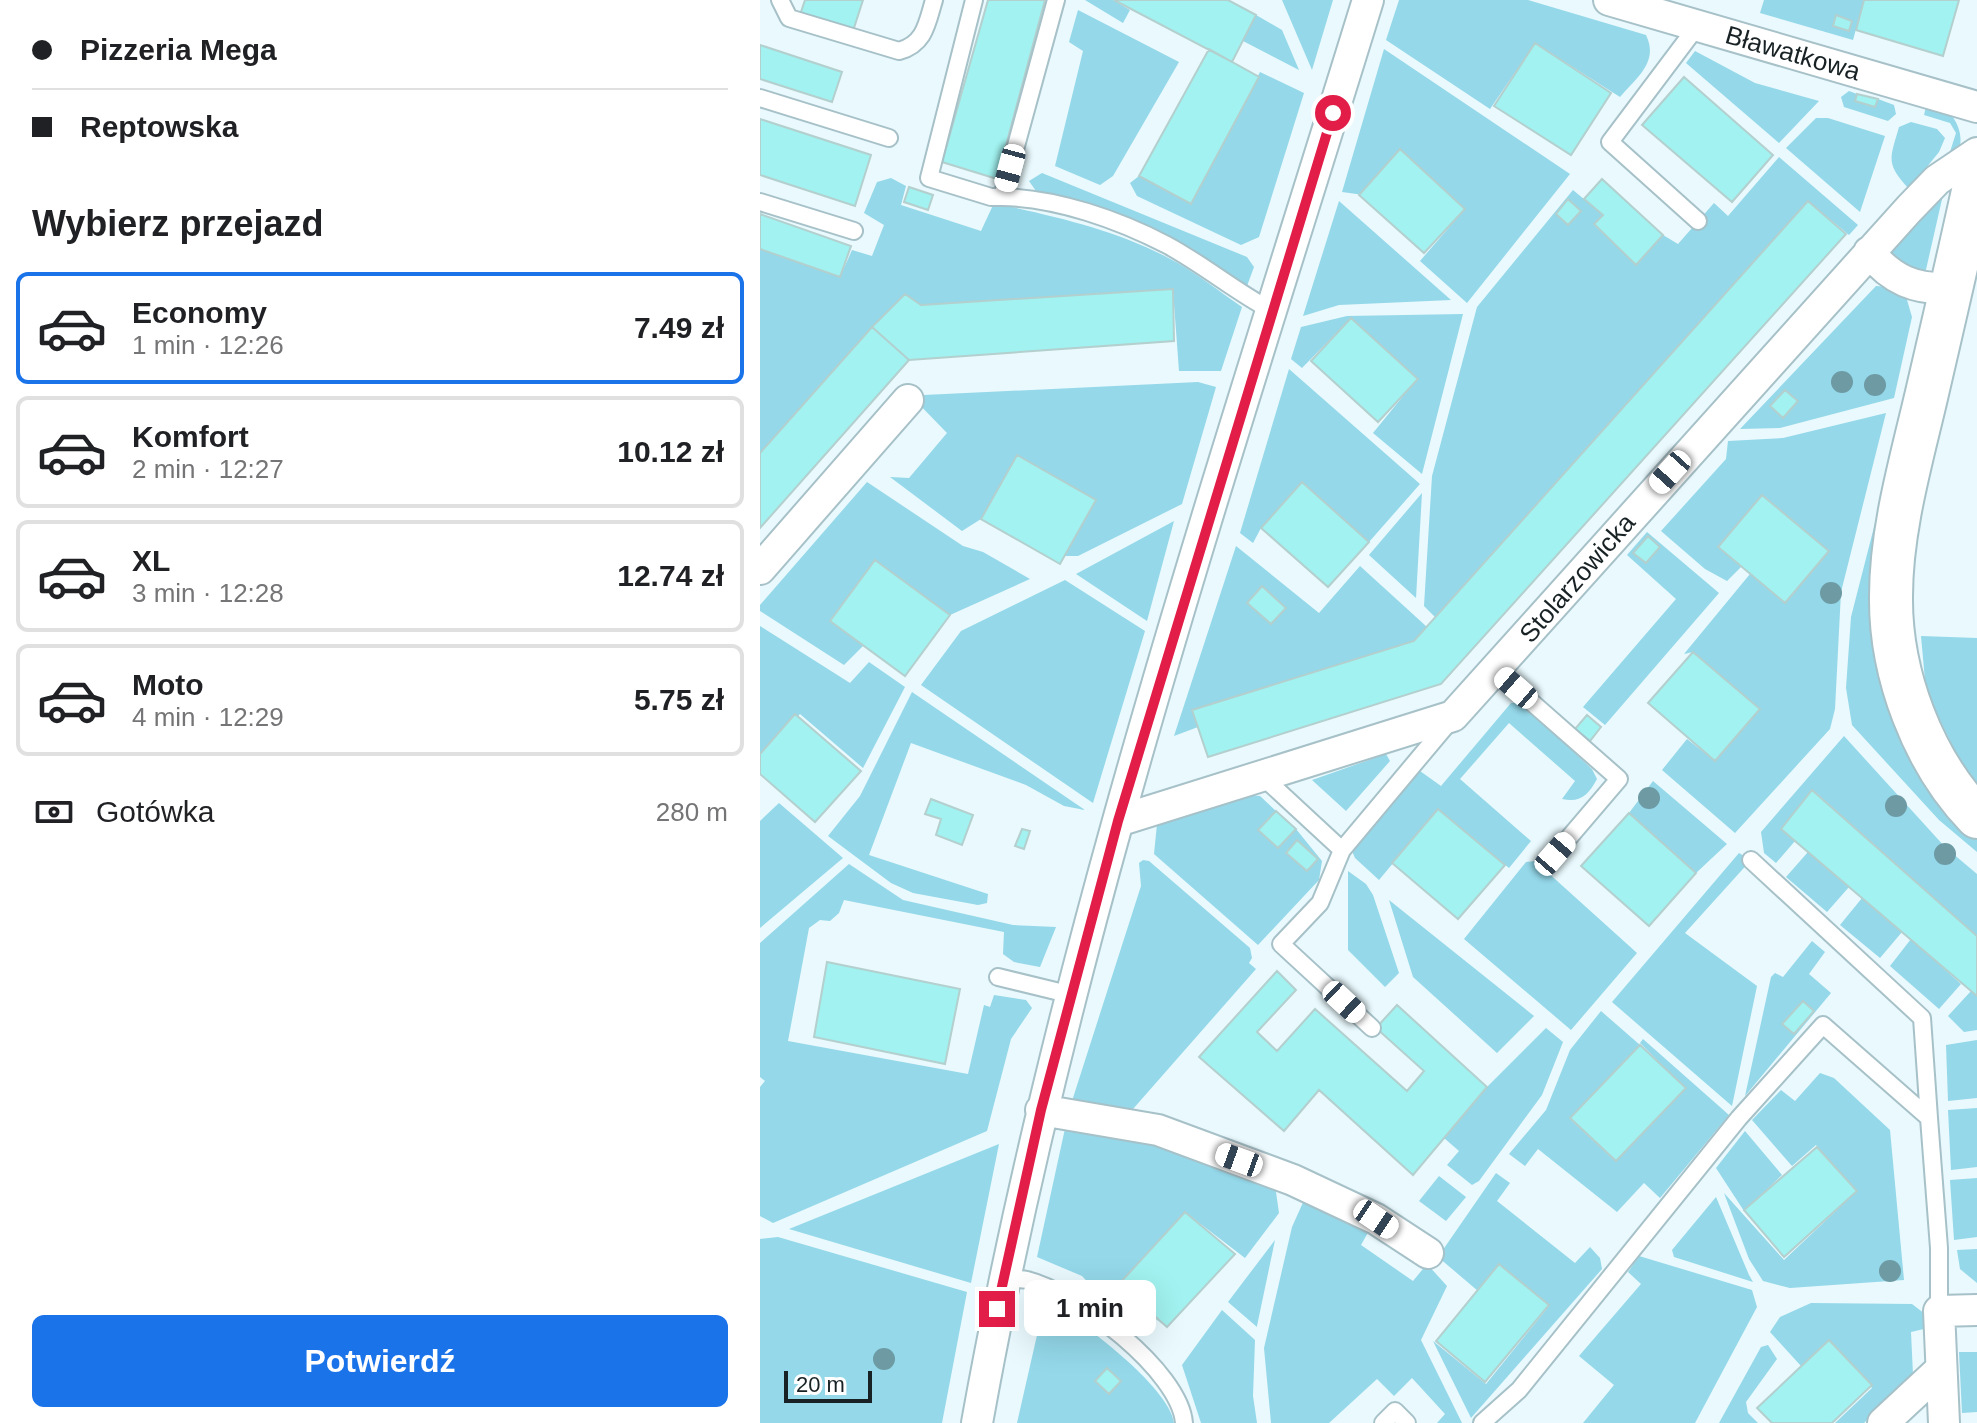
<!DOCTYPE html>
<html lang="pl">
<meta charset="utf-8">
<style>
body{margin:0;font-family:Helvetica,sans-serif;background:#f6f6f6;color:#202124;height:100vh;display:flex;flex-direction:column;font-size:30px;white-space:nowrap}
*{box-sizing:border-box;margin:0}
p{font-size:26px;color:#757577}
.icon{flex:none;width:44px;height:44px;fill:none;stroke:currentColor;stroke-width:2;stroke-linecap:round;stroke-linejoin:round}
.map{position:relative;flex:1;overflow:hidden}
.drawer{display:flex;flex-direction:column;background:#fff;width:760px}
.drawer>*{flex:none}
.banner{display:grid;align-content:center;height:176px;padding:0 32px;background:#fff}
.scale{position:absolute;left:24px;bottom:20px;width:88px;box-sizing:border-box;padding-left:8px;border:4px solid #182225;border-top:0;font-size:22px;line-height:28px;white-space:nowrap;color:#182225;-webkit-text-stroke:6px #fff;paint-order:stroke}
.end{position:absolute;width:36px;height:36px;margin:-18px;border:10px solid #e11d48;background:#fff;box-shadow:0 0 0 4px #fff}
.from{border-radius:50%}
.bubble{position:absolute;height:56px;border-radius:12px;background:#fff;box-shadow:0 8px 32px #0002;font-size:26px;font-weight:800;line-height:56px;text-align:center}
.car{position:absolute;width:24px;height:48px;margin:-24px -12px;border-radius:10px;box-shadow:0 0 6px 2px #0007;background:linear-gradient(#fff 24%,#345 0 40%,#fff 0 76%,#345 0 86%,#fff 0)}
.banner b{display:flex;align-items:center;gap:28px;height:76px;font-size:30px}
.banner b+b{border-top:2px solid #e0e0e0}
.banner i{width:20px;height:20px;background:#202124}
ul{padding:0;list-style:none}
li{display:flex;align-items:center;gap:24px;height:112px;margin:0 16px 12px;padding:0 16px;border:4px solid #e0e0e0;border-radius:12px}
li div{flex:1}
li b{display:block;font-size:30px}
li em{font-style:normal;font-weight:800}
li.on{border-color:#1a73e8}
li>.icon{width:72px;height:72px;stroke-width:1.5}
h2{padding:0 32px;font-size:36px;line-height:96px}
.pay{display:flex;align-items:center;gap:20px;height:88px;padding:0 32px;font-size:30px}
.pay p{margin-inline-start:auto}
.cta{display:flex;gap:16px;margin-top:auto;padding:16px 32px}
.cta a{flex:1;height:92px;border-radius:12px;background:#1a73e8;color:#fff;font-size:32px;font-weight:800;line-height:92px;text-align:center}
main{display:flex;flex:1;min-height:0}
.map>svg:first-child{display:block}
.green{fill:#94d8e9}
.building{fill:#a1f2f0;stroke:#b3cfce;stroke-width:2}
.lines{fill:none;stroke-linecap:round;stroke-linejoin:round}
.lane-casing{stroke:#a7c1c8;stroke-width:20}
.street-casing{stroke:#a7c1c8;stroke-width:34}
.secondary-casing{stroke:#a7c1c8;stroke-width:46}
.lane{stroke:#fff;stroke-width:16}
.street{stroke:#fff;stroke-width:30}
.secondary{stroke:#fff;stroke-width:42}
.tree{fill:#6d9aa3}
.route{stroke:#e11d48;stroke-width:10}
.labels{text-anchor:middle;stroke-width:7;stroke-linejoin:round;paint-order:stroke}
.street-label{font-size:26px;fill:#182225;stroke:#fff}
</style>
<main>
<section class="drawer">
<div class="banner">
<b><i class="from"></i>Pizzeria Mega</b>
<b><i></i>Reptowska</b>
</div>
<h2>Wybierz przejazd</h2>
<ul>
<li class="on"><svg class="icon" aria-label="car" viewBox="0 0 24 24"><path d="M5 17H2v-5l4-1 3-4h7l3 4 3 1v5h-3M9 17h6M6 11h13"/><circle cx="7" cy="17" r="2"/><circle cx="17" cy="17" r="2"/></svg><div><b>Economy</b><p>1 min · 12:26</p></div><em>7.49 zł</em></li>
<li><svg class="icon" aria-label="car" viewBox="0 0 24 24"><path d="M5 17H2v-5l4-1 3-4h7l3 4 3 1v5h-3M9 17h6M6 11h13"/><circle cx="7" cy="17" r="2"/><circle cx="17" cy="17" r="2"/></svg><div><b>Komfort</b><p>2 min · 12:27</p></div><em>10.12 zł</em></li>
<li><svg class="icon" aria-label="car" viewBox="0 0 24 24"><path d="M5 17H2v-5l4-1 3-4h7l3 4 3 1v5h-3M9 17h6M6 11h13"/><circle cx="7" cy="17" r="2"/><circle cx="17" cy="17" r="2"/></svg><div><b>XL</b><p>3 min · 12:28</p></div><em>12.74 zł</em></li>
<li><svg class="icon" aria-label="car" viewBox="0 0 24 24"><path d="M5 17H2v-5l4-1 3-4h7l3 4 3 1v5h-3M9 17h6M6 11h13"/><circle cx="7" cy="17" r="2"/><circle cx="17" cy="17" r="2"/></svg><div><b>Moto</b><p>4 min · 12:29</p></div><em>5.75 zł</em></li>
</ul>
<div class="pay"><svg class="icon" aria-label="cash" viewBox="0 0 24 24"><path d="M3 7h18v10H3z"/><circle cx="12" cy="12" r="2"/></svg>Gotówka<p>280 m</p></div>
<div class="cta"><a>Potwierdź</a></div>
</section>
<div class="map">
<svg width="1217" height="1423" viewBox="0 0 1217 1423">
<rect width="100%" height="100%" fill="#e9f9fd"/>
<path class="green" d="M325 0H353L370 10 363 23Z
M522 0H573L552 70Z
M639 0H768L886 35C899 62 877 77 860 97L775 43 730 109 626 40Z
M1004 0H1104L1093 40 1000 13Z
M318 10 419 62 353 176 340 185 295 166 323 51 309 42Z
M496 15 522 30 539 70 483 41Z
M624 49 810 174 707 303 660 261 705 209 582 192Z
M935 51 995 83 1059 101 1019 143 926 63Z
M500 72 544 93 499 237 481 245 377 196 370 183 379 176 431 204Z
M1089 91 1097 94 1096 101 1115 107 1118 99 1134 105 1136 114 1128 121 1084 107 1081 97Z
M1168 98C1188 105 1206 128 1199 149L1189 155 1196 133 1190 123 1164 115Z
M1056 118H1068L1125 136 1100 212 1026 148Z
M1151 122 1177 129 1185 138 1179 152 1149 189C1125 163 1130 159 1139 127Z
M1019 157 1098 225 1089 235 1048 201 675 617 664 606 672 476 717 307 813 190 843 215 834 225 876 264 903 235 918 244 954 203 968 216Z
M282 173 487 257 494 267 487 286 407 236 356 214 276 191 269 181Z
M131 178 146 186 141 205 221 231 234 203C297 217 359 230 416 262 439 275 460 292 482 307L461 371H419L413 290 161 305 145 294 0 454V249L80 277 92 250 112 256 124 225 104 213 117 182Z
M1185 186 1165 274 1154 273 1128 254Z
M579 201 691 300 579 305 543 316Z
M1116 286 1132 287 1145 293 1152 317 1134 398 1020 428 980 429Z
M703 314 662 474 613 433 657 379 591 318 542 368 531 359 541 327 587 316Z
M529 369 660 484 609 542 542 482 501 528 493 543 480 533Z
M438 382 456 387 422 504 318 556H304L336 500 257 456 221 519 202 531 130 477 149 478 187 433 154 399 164 395Z
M1145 406 1117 564 1187 810 1217 838V852L1179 820 1092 725 1086 688 1091 617Z
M1126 413 1081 592 1075 709 1070 729 975 833 902 770 927 739 955 761 999 709 933 652 924 654 990 574 1025 603 1069 551 1003 495 959 547 981 567 967 581 945 569 901 531 966 459 968 441 1023 438Z
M107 482 203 546 223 552 270 579 190 615 115 560 70 620 103 646 84 665 0 611V605Z
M662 493 656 598 609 555Z
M414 521 387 621 316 574Z
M887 532 959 593 845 725 823 707 916 599 867 555Z
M476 546 559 613 600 566 667 627 654 641 432 710 438 727 414 736Z
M305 580 385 631 333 803 161 685 201 631Z
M0 626 90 683 109 662 145 687 103 768 40 714 0 757Z
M1161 636 1217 638V788L1205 772 1166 691Z
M152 692 325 810 304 806 266 785 151 743 109 855 228 894 227 903 218 905 153 893 131 883 68 836 100 796Z
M751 703H761L832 769 837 779C828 795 821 803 802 799L815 781 749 723 700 779 771 841 749 868 678 809 619 880 595 858 592 851 660 771 681 786Z
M1084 736 1185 847 1217 874V936L1053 790 1035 841 1016 863 1004 853 1001 832Z
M626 754 630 761 586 811 552 780Z
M893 781 967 844 936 873 869 813Z
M486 795 500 796 516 811 498 830 518 848 536 829 562 861 559 880 498 945 394 854 397 824Z
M19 803 83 858 0 928V821Z
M1048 852 1089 887 1067 912 1026 877Z
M979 853 991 860 925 933 997 986 972 1106 852 1002Z
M383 860 389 861 490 948 492 958 489 963 496 969 373 1109 312 1101 381 886 379 863Z
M775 861 877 953 811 1030 704 939 766 862Z
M89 864 143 900 253 925 296 927 280 967 254 962 243 954 244 932 84 900 79 913 70 921 60 920 49 928 28 1041 208 1074 224 1005 230 1007 234 995 266 1000 272 1008 251 1039 227 1131 13 1223 0 1216V1087L5 1081 0 1077V943Z
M588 871 606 884 613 895 639 973 625 987 588 950Z
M1102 898 1142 932 1120 958 1080 925Z
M629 900 774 1016 737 1053 653 977Z
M1151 939 1201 984 1179 1009 1130 966Z
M1052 941 1065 952 1049 974 1071 993 985 1096 1011 977 1015 973 1023 977Z
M1211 991 1217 996V1030L1204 1032 1188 1016Z
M841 1011 880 1045 810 1119 855 1161 925 1088 880 1043 883 1039 969 1115 900 1198 884 1183 857 1212 778 1149 765 1166 749 1154 786 1110 810 1050Z
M786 1028 803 1042 782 1095 719 1181 712 1185 687 1165 699 1151 684 1138 727 1087Z
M1217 1040V1098L1188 1101 1186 1045Z
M1060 1073 1074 1078 1130 1130 1144 1280 1030 1288 1003 1281 989 1259 964 1193 1024 1260 1097 1191 1056 1145 1032 1166 992 1120 1021 1090 1035 1101Z
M1217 1108V1167L1191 1170 1188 1110Z
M306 1124 410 1141 515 1185 519 1213 485 1258 425 1212 359 1284 407 1327 370 1301 358 1315 322 1276 277 1257Z
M985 1131 1022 1175 984 1211 956 1168Z
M239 1144 211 1283 29 1229Z
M736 1173 750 1183 737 1201 815 1263 830 1247 840 1258 842 1269 711 1418 673 1341 726 1384 789 1306 718 1291 678 1257Z
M679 1176 706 1197 686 1221 659 1201Z
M1217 1178V1237L1194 1240 1190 1180Z
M956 1197 989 1275 993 1282 914 1257 912 1250Z
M545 1198 610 1229 601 1245 653 1281 667 1264 687 1286 661 1340 702 1423H677L685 1414 652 1378 634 1396 617 1379 569 1423H511L504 1348 532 1227Z
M18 1237 207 1292 182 1423H0V1239Z
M515 1240 497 1326V1327L468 1302Z
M1217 1249V1283L1200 1269 1197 1250Z
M879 1256 992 1290 997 1307 935 1423H823L854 1385 819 1356 881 1284 868 1272Z
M285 1300C317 1317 410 1387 414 1423H257Z
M1051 1303 1152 1304 1165 1314 1168 1328 1151 1332 1153 1375 1104 1423H1075L1112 1388 1067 1342 1041 1366 1010 1332 1020 1317Z
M462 1310 495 1340 493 1396 497 1423H441L422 1365Z
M1008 1345 1017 1359 986 1402 988 1413 998 1423H959L1001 1347Z
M1199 1352H1217V1412L1202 1413Z"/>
<path class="building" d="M45 0H103L93 31 40 15Z
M228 0H285L237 179 182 162Z
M354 0H468L496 15 472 62Z
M1104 0H1199L1183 56 1096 30Z
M1076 15 1092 21 1089 31 1073 26Z
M775 43 851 93 811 155 734 106Z
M0 45 82 72 72 102 0 79Z
M449 49 499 77 431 204 379 176Z
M924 77 1013 155 972 202 882 125Z
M1097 94 1118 99 1115 107 1095 101Z
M0 119 111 155 95 206 0 175Z
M640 149 705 209 664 253 599 195Z
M842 179 903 235 876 265 834 224 843 215 824 199Z
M149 187 173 195 168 210 144 202Z
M808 199 821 211 808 225 796 214Z
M1048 201 1086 234 681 684 448 757 432 710 654 641Z
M0 214 91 246 80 277 0 249Z
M413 289 414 341 149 360 112 327 145 294 161 305Z
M591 318 658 379 618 422 551 361Z
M112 327 149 360 0 528V453Z
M1025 390 1038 401 1023 418 1010 406Z
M257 455 336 500 300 564 221 519Z
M542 482 609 542 568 587 501 528Z
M1002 495 1069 551 1025 603 958 547Z
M888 536 900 547 886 563 873 553Z
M115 560 190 615 145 676 70 621Z
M502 586 526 608 511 624 487 603Z
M933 652 1000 709 955 761 888 703Z
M35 714 101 771 55 822 0 774V754Z
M827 715 841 727 830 741 815 729Z
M1052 790 1217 936V996L1021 829Z
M171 799 213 815 202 845 176 835 181 819 165 814Z
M678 809 745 865 698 919 632 863Z
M516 811 536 829 518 848 498 830Z
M869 813 936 873 889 926 821 866Z
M262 829 270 831 264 849 255 846Z
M537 840 558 859 547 871 526 853Z
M67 962 200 989 185 1064 54 1037Z
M517 971 536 990 497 1032 517 1051 555 1009 647 1091 664 1071 616 1028 637 1005 727 1087 653 1175 559 1090 524 1131 439 1057Z
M1043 1001 1054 1011 1034 1034 1022 1024Z
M880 1045 926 1088 856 1161 810 1118Z
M1057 1147 1097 1191 1024 1257 984 1210Z
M425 1212 475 1254 407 1327 359 1284Z
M739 1264 789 1305 725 1382 676 1341Z
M1069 1340 1112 1385 1072 1423H1012L997 1408Z
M347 1368 361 1381 349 1394 335 1381Z"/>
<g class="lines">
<g class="lane-casing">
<path id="lane" d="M20 0 29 18 139 51C165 44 167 23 174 0
M214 0 169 178 231 197H242
M296 0 242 197C297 198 359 220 407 245 444 265 476 292 512 311
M938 25 850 142 938 221
M0 98 129 138
M0 202 94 231
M735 670 859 779 795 854
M502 776 582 850
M991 860 1162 1018 1169 1118
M238 977 312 995
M612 1028 521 944 560 903 582 850 690 721
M242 1281C250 1280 260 1278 267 1280 316 1292 420 1371 424 1423
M623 1423 635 1411 647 1423
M722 1423 759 1390 979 1118 1063 1025 1169 1118 1179 1248V1311"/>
</g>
<g class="street-casing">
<path id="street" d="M849 0 1217 107
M1109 252C1132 280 1155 290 1191 288
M0 569 148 400
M358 821 693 716 1149 209 1177 180 1217 153
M281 1110 398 1130 533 1180 616 1219 668 1253
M217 1423C304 938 463 470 608 0
M1123 1423 1181 1369
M1184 1423 1179 1311 1217 1310"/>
</g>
<g class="secondary-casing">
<path id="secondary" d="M1217 173C1201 247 1184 320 1167 393 1152 458 1131 528 1131 596 1130 674 1163 761 1217 817"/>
</g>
<use href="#lane" class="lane"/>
<use href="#street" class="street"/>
<use href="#secondary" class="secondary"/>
</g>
<g class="tree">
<circle cx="1082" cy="382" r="11"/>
<circle cx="1115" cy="385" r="11"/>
<circle cx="1071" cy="593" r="11"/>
<circle cx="889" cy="798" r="11"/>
<circle cx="1136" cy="806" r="11"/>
<circle cx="1185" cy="854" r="11"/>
<circle cx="1130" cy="1271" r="11"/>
<circle cx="124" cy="1359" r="11"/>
</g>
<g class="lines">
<path class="route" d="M237 1309 281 1110 358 821 573 113"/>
</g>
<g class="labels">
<g class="street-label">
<text transform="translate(1033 53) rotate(16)" y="9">Bławatkowa</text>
<text transform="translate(817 578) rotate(-49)" y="9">Stolarzowicka</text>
</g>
</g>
</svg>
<div class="scale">20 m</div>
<i class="end from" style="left:573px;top:113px"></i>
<i class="end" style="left:237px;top:1309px"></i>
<div class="bubble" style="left:264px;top:1280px;width:132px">1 min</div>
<i class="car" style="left:250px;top:168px;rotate:195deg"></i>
<i class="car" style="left:910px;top:472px;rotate:222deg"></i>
<i class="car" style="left:756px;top:688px;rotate:311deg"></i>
<i class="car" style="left:795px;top:854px;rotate:41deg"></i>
<i class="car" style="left:584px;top:1002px;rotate:133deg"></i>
<i class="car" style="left:479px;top:1160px;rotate:290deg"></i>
<i class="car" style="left:616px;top:1219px;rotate:124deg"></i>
</div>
</main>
